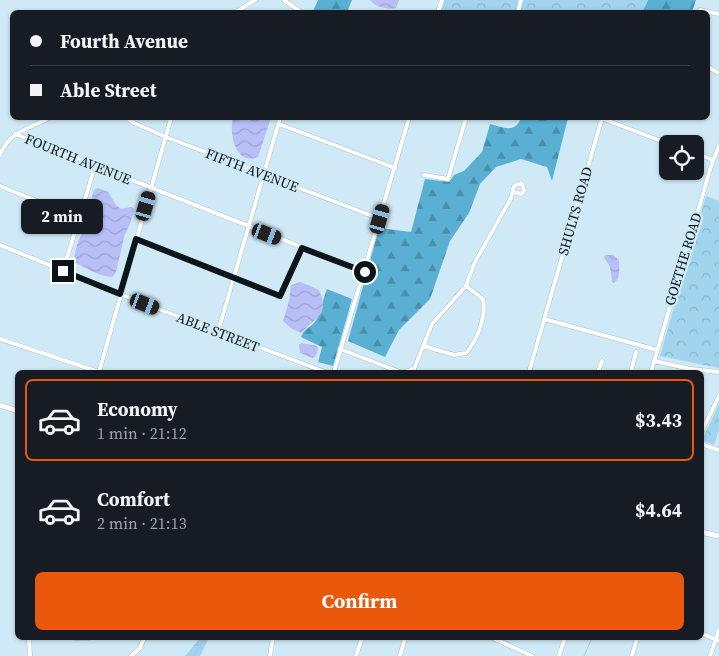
<!DOCTYPE html>
<meta charset="utf-8">
<style>
body{margin:0;font-family:"Source Serif 4",serif;background:#242831;color:#f1f3f6;height:100vh;display:flex;flex-direction:column;font-size:19px;white-space:nowrap}
*{box-sizing:border-box;margin:0}
p{font-size:16px;color:#9ea1a6}
.icon{flex:none;width:28px;height:28px;fill:none;stroke:currentColor;stroke-width:2;stroke-linecap:round;stroke-linejoin:round}
.map{position:relative;flex:1;overflow:hidden}
.sheet{position:absolute;left:15px;top:370px;width:689px;height:270px;display:flex;flex-direction:column;background:#171b24;border-radius:8px;box-shadow:0 1px 4px #0004}
.sheet>*{flex:none}
.hud{position:absolute;left:10px;top:10px;width:700px;height:110px;border-radius:8px;box-shadow:0 1px 4px #0004;display:grid;align-content:center;height:110px;padding:0 20px;background:#171b24}
.buttons{position:absolute;left:659px;top:135px;display:grid;gap:10px}
.buttons a{display:grid;place-items:center;width:45px;height:45px;border-radius:8px;background:#171b24;box-shadow:0 1px 4px #0004;font-size:25px}
.end{position:absolute;width:22px;height:22px;margin:-11px;border:6px solid #0c161a;background:#fff;box-shadow:0 0 0 2px #fff}
.from{border-radius:50%}
.bubble{position:absolute;height:35px;border-radius:8px;background:#171b24;box-shadow:0 1px 4px #0004;font-size:16px;font-weight:700;line-height:35px;text-align:center}
.car{position:absolute;width:15px;height:30px;margin:-15px -8px;border-radius:6px;box-shadow:0 0 4px 1px #0007;background:linear-gradient(#222 24%,#8ab4d8 0 40%,#222 0 76%,#8ab4d8 0 86%,#222 0)}
.hud b{display:flex;align-items:center;gap:18px;height:48px;font-size:19px}
.hud b+b{border-top:1px solid #363941}
.hud i{width:12px;height:12px;background:#f1f3f6}
ul{padding:9px 0 0;list-style:none}
li{display:flex;align-items:center;gap:15px;height:82px;margin:0 10px 8px;padding:0 10px;border:2px solid transparent;border-radius:8px}
li div{flex:1}
li b{display:block;font-size:19px}
li em{font-style:normal;font-weight:700}
li.selected{border-color:#ea580c}
li>.icon{width:45px;height:45px;stroke-width:1.5}
.action{display:flex;gap:10px;margin-top:auto;padding:10px 20px}
.action a{flex:1;height:58px;border-radius:8px;background:#ea580c;color:#fff;font-size:20px;font-weight:700;line-height:58px;text-align:center}
.map>svg:first-child{display:block}
.forest{fill:url(#forest-firs)}
.wetland{fill:url(#wetland-marsh)}
.park{fill:url(#park-crowns)}
.water{fill:url(#water-waves)}
.lines{fill:none;stroke-linecap:round;stroke-linejoin:round}
.stream{stroke:#b8bff6;stroke-width:1}
.minor-casing{stroke:#a8c2ce;stroke-width:5}
.major-casing{stroke:#a8c2ce;stroke-width:6}
.minor{stroke:#fff;stroke-width:4}
.major{stroke:#fff;stroke-width:5}
.route{stroke:#0c161a;stroke-width:6}
.labels{text-anchor:middle;stroke-width:5;stroke-linejoin:round;paint-order:stroke}
.street-label{font-size:14px;fill:#0c161a;stroke:#cfeaf6}
</style>
<div class="map">
<svg width="719" height="656" viewBox="0 0 719 656">
<defs>
<pattern id="forest-firs" width="22" height="20" patternUnits="userSpaceOnUse" patternTransform="scale(1.25)"><rect width="22" height="20" fill="#5ab0d3"/><path d="M5 1l3.5 6h-7zM16 11l3.5 6h-7z" fill="#498eaa"/></pattern>
<pattern id="wetland-marsh" width="20" height="14" patternUnits="userSpaceOnUse" patternTransform="scale(1.25)"><rect width="20" height="14" fill="#a1d5ed"/><path d="M1 5h8M5 5V1M11 12h8M15 12V8" fill="none" stroke="#89b6cb"/></pattern>
<pattern id="park-crowns" width="20" height="18" patternUnits="userSpaceOnUse" patternTransform="scale(1.25)"><rect width="20" height="18" fill="#a1d5ed"/><path d="M2 6a3 3 0 1 1 6 0M12 15a3 3 0 1 1 6 0" fill="none" stroke="#89b6cb"/></pattern>
<pattern id="water-waves" width="16" height="10" patternUnits="userSpaceOnUse" patternTransform="scale(1.25)"><rect width="16" height="10" fill="#b8bff6"/><path d="M0 5q4-4 8 0t8 0" fill="none" stroke="#9da3d2"/></pattern>
</defs>
<rect width="100%" height="100%" fill="#cfeaf6"/>
<path class="forest" d="M318 0H352L347 12H316L313 11Z
M648 0H696L692 12H642Z
M521 118H568L552 181 547 167 521 159 496 167 480 184 469 213 450 241 430 299 399 330 385 357 348 341 379 228 411 232 425 179 449 182 454 175 464 171 482 152 490 124C503 127 515 134 521 118Z
M327 289 352 299 333 366 318 362 322 347 301 337C304 329 309 328 314 323 322 313 322 301 327 289Z"/>
<path class="wetland" d="M200 638H209L200 656H185Z"/>
<path class="park" d="M445 0H648L642 12H441Z
M706 196 719 201V368L660 356Z
M719 404V430L714 445 702 440Z"/>
<path class="water" d="M370 0H399L396 8C388 10 375 7 370 0Z
M233 118H271L258 157C235 166 229 133 233 118Z
M98 188 108 192 116 205 121 209 131 207 134 209 130 224 125 234 116 272 113 277C100 277 87 268 75 263 72 248 84 232 88 217 90 208 91 199 94 190Z
M605 255H613L619 260C619 268 621 278 614 283L612 282 610 267 604 257Z
M301 282 319 290C331 316 314 317 302 333L292 329 283 321 289 301 291 285Z
M302 343 317 346 318 349 316 356 313 358 300 353 299 345Z"/>
<g class="lines">
<path class="stream" d="M193 656 206 638
M584 656 592 638"/>
<g class="minor-casing">
<path id="minor" d="M284 0 301 12
M700 10 719 14
M236 12 255 0
M438 12 442 0
M518 12 521 0
M708 67 719 73
M127 118 134 123 166 137 380 219
M601 118 669 144
M279 124 395 168
M15 134 365 272
M695 153 713 160
M0 155C9 132 28 129 49 118
M424 175 448 179 466 118
M0 186 79 218
M136 239 281 296 302 248
M0 245 145 304 325 372
M63 271 95 166
M544 319 657 350
M218 332 280 118
M0 339 99 372
M424 346 454 355 466 353C478 339 486 318 483 299L466 286
M340 349 400 372
M654 361 691 369 719 372
M99 372 171 118
M334 372 409 118
M405 372 414 369 432 324 466 286 474 264 511 198 514 186 521 183 523 187 524 191 521 194 513 192
M529 372 602 118
M598 372 602 361
M631 372 636 352
M651 372 712 163 719 146
M701 433 719 396
M701 444 719 450
M701 633 719 641
M29 638 30 656
M74 638H89
M493 638 532 656
M131 656 140 648 144 638
M270 656 273 638
M356 656 362 638
M400 656 405 638
M559 656 565 638
M632 656 637 638
M710 656 719 630"/>
</g>
<g class="major-casing">
<path id="major" d="M0 405 18 411
M701 532 719 536"/>
</g>
<use href="#minor" class="minor"/>
<use href="#major" class="major"/>
</g>
<g class="lines">
<path class="route" d="M63 271 120 294 136 239 280 296 302 248 365 272"/>
</g>
<g class="labels">
<g class="street-label">
<text transform="translate(78 159) rotate(22)" y="5">FOURTH AVENUE</text>
<text transform="translate(252 170) rotate(21)" y="5">FIFTH AVENUE</text>
<text transform="translate(575 211) rotate(-74)" y="5">SHULTS ROAD</text>
<text transform="translate(683 259) rotate(-73)" y="5">GOETHE ROAD</text>
<text transform="translate(218 332) rotate(21)" y="5">ABLE STREET</text>
</g>
</g>
</svg>
<div class="buttons">
<a><svg class="icon" aria-label="locate" viewBox="0 0 24 24"><circle cx="12" cy="12" r="6"/><path d="M12 2v4M12 18v4M2 12h4M18 12h4"/></svg></a>
</div>
<i class="end from" style="left:365px;top:272px"></i>
<i class="end" style="left:63px;top:271px"></i>
<div class="bubble" style="left:21px;top:199px;width:82px">2 min</div>
<i class="car" style="left:146px;top:206px;rotate:16deg"></i>
<i class="car" style="left:380px;top:219px;rotate:16deg"></i>
<i class="car" style="left:267px;top:234px;rotate:111deg"></i>
<i class="car" style="left:145px;top:304px;rotate:111deg"></i>
<div class="hud">
<b><i class="from"></i>Fourth Avenue</b>
<b><i></i>Able Street</b>
</div>
<section class="sheet">
<ul>
<li class="selected"><svg class="icon" aria-label="car" viewBox="0 0 24 24"><path d="M5 17H2v-5l4-1 3-4h7l3 4 3 1v5h-3M9 17h6M6 11h13"/><circle cx="7" cy="17" r="2"/><circle cx="17" cy="17" r="2"/></svg><div><b>Economy</b><p>1 min · 21:12</p></div><em>$3.43</em></li>
<li><svg class="icon" aria-label="car" viewBox="0 0 24 24"><path d="M5 17H2v-5l4-1 3-4h7l3 4 3 1v5h-3M9 17h6M6 11h13"/><circle cx="7" cy="17" r="2"/><circle cx="17" cy="17" r="2"/></svg><div><b>Comfort</b><p>2 min · 21:13</p></div><em>$4.64</em></li>
</ul>
<div class="action"><a>Confirm</a></div>
</section>
</div>
